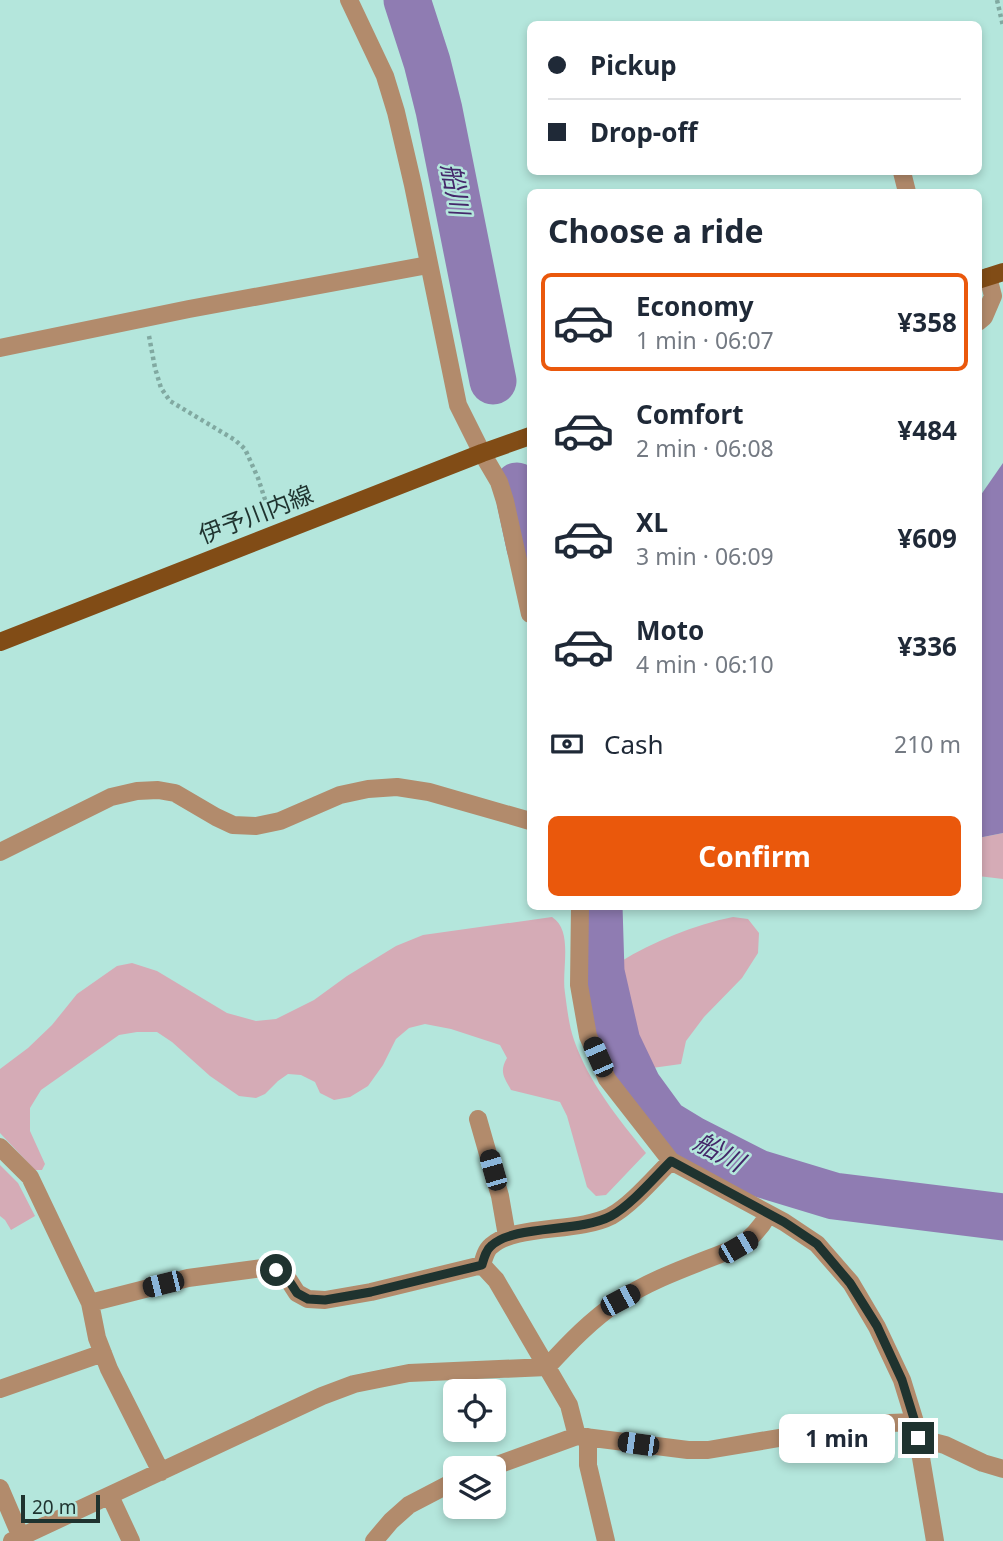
<!DOCTYPE html>
<meta charset="utf-8">
<style>
body{margin:0;font-family:"Noto Sans","Noto Sans JP",sans-serif;background:#f6f6f7;color:#1f2937;height:100vh;display:flex;flex-direction:column;font-size:26px;white-space:nowrap}
*{box-sizing:border-box;margin:0}
p{font-size:23px;color:#747a83}
.icon{flex:none;width:38px;height:38px;fill:none;stroke:currentColor;stroke-width:2;stroke-linecap:round;stroke-linejoin:round}
.map{position:relative;flex:1;overflow:hidden}
.drawer{position:absolute;left:527px;top:189px;width:455px;height:721px;display:flex;flex-direction:column;background:#fff;border-radius:10px;box-shadow:0 4px 10px #0003}
.drawer>*{flex:none}
.guide{position:absolute;left:527px;top:21px;width:455px;height:154px;border-radius:10px;box-shadow:0 4px 10px #0003;display:grid;align-content:center;height:154px;padding:0 21px;background:#fff}
.tools{position:absolute;left:443px;top:1379px;display:grid;gap:14px}
.tools a{display:grid;place-items:center;width:63px;height:63px;border-radius:10px;background:#fff;box-shadow:0 4px 10px #0003;font-size:35px}
.scale{position:absolute;left:21px;bottom:18px;width:79px;box-sizing:border-box;padding-left:7px;border:4px solid #1f332f;border-top:0;font-size:19px;line-height:24px;white-space:nowrap;color:#1f332f;-webkit-text-stroke:5px #b4e6dc;paint-order:stroke}
.end{position:absolute;width:32px;height:32px;margin:-16px;border:9px solid #1f332f;background:#fff;box-shadow:0 0 0 4px #fff}
.from{border-radius:50%}
.bubble{position:absolute;height:49px;border-radius:10px;background:#fff;box-shadow:0 4px 10px #0003;font-size:23px;font-weight:700;line-height:49px;text-align:center}
.car{position:absolute;width:21px;height:42px;margin:-21px -10px;border-radius:9px;box-shadow:0 0 5px 2px #0007;background:linear-gradient(#222 24%,#8ab4d8 0 40%,#222 0 76%,#8ab4d8 0 86%,#222 0)}
.guide b{display:flex;align-items:center;gap:24px;height:66px;font-size:26px}
.guide b+b{border-top:2px solid #e0e1e3}
.guide i{width:18px;height:18px;background:#1f2937}
ul{padding:0;list-style:none}
li{display:flex;align-items:center;gap:21px;height:98px;margin:0 14px 10px;padding:0 7px;border:4px solid transparent;border-radius:10px}
li div{flex:1}
li b{display:block;font-size:26px}
li em{font-style:normal;font-weight:700}
li.active{border-color:#ea580c}
li>.icon{width:63px;height:63px;stroke-width:1.5}
h2{padding:0 21px;font-size:32px;line-height:84px}
.pay{display:flex;align-items:center;gap:18px;height:77px;padding:0 21px;font-size:26px}
.pay p{margin-inline-start:auto}
.cta{display:flex;gap:14px;margin-top:auto;padding:14px 21px}
.cta a{flex:1;height:80px;border-radius:10px;background:#ea580c;color:#fff;font-size:28px;font-weight:700;line-height:80px;text-align:center}
.map>svg:first-child{display:block}
.green{fill:#d5abb6}
.water{fill:#8f7cb2}
.lines{fill:none;stroke-linecap:round;stroke-linejoin:round}
.river{stroke:#8f7cb2;stroke-width:47}
.path{stroke:#81a9a1;stroke-width:4.5;stroke-dasharray:3.5 3.5;stroke-linecap:butt}
.minor{stroke:#b28b6c;stroke-width:18}
.tertiary{stroke:#b28b6c;stroke-width:18}
.primary{stroke:#814c16;stroke-width:18}
.route{stroke:#1f332f;stroke-width:9}
.labels{text-anchor:middle;stroke-width:5;stroke-linejoin:round;paint-order:stroke}
.street-label{font-size:24px;fill:#1f332f;stroke:#b4e6dc}
.water-label{font-size:26px;font-style:italic;fill:#44276a;stroke:#b4e6dc}
</style>
<div class="map">
<svg width="1003" height="1541" viewBox="0 0 1003 1541">
<rect width="100%" height="100%" fill="#b4e6dc"/>
<path class="green" d="M1003 833V879L978 876V838Z
M552 917C574 931 561 970 565 993 567 1008 569 1026 574 1040 589 1083 618 1118 646 1153L606 1195 596 1196 587 1187 567 1116 560 1102 511 1090C504 1077 499 1072 507 1058L500 1045 451 1029 425 1024 409 1028 396 1039 383 1065 368 1086 350 1097 334 1100 320 1093 315 1082 301 1075 288 1074 278 1081 265 1094 256 1098 239 1096 210 1076 172 1042 157 1032H137L119 1035 41 1090 30 1108V1131L45 1164 42 1170H35L0 1133V1069L28 1048 52 1025 77 994 117 966 132 963 157 971 227 1013 256 1021 276 1019 314 1000 347 976 396 946 423 935Z
M733 917 748 919 759 933 758 953 742 978 704 1017 686 1041 681 1064 652 1068C624 1042 624 999 620 962 654 941 694 925 733 917Z
M0 1165 18 1183 35 1216 11 1230 5 1220 0 1216Z"/>
<path class="water" d="M1003 463V833L978 838V499Z"/>
<g class="lines">
<path class="river" d="M407 0 427 62 439 110 493 381
M517 486 530 547
M599 906 601 972 617 1042 638 1086 665 1123 693 1140 758 1173 834 1196 1003 1217"/>
<path class="path" d="M997 0 1003 26
M149 336 155 368 161 388 170 401 235 440 245 449 258 478 270 515"/>
<path class="minor" d="M902 172 907 192
M978 322 984 317 993 296 988 277
M0 348 189 309 428 265
M482 453 499 482 505 501 530 614
M0 852 111 797 137 791 158 790 175 793 216 817 233 825 256 826 280 821 340 795 368 789 397 787 429 792 530 821
M580 906 579 985 588 1036 607 1079 671 1161 784 1222 817 1244 851 1283 877 1327 902 1380 915 1422 935 1541
M478 1119 500 1196 507 1236
M0 1147 30 1177 90 1303 97 1338 109 1369 161 1472
M482 1265 496 1280 569 1405 577 1436
M90 1303 188 1278 263 1268 276 1270 286 1276 297 1293 308 1299 325 1300 371 1292 482 1265C484 1258 486 1250 491 1246 515 1224 578 1233 611 1216 631 1205 654 1178 671 1161
M0 1389 103 1353
M588 1437V1465L606 1541
M918 1438 945 1445 983 1463 1003 1469
M489 1468 577 1436 688 1450H708L820 1431 890 1423 915 1422
M0 1488 21 1537
M110 1496 131 1541
M12 1541 322 1396 354 1384 409 1373 547 1367C569 1343 591 1320 619 1301 652 1278 700 1263 738 1247 752 1238 760 1229 768 1215
M374 1541 391 1521 409 1505 455 1481"/>
<path class="tertiary" d="M349 0 385 76 396 112 413 185 458 405 482 453"/>
<path class="primary" d="M978 280 1003 272
M0 642 482 453 530 436"/>
</g>
<g class="lines">
<path class="route" d="M276 1270 286 1276 297 1293 308 1299 325 1300 371 1292 482 1265C484 1258 486 1250 491 1246 514 1224 579 1233 611 1216 631 1205 654 1178 671 1161L784 1222 817 1244 850 1283 877 1326 902 1380 915 1422 918 1438"/>
</g>
<g class="labels">
<g class="street-label">
<text transform="translate(256 515) rotate(-21)" y="8">伊予川内線</text>
</g>
<g class="water-label">
<text transform="translate(455 189) rotate(79)" y="9">船川</text>
<text transform="translate(719 1152) rotate(28)" y="9">船川</text>
</g>
</g>
</svg>
<div class="tools">
<a><svg class="icon" aria-label="locate" viewBox="0 0 24 24"><circle cx="12" cy="12" r="6"/><path d="M12 2v4M12 18v4M2 12h4M18 12h4"/></svg></a>
<a><svg class="icon" aria-label="layers" viewBox="0 0 24 24"><path d="M12 4l9 5-9 5-9-5zM3 14l9 5 9-5"/></svg></a>
</div>
<div class="scale">20 m</div>
<i class="end from" style="left:276px;top:1270px"></i>
<i class="end" style="left:918px;top:1438px"></i>
<div class="bubble" style="left:779px;top:1414px;width:116px">1 min</div>
<i class="car" style="left:598px;top:1057px;rotate:336deg"></i>
<i class="car" style="left:493px;top:1170px;rotate:344deg"></i>
<i class="car" style="left:738px;top:1247px;rotate:60deg"></i>
<i class="car" style="left:163px;top:1284px;rotate:256deg"></i>
<i class="car" style="left:620px;top:1300px;rotate:62deg"></i>
<i class="car" style="left:638px;top:1444px;rotate:278deg"></i>
<div class="guide">
<b><i class="from"></i>Pickup</b>
<b><i></i>Drop-off</b>
</div>
<section class="drawer">
<h2>Choose a ride</h2>
<ul>
<li class="active"><svg class="icon" aria-label="car" viewBox="0 0 24 24"><path d="M5 17H2v-5l4-1 3-4h7l3 4 3 1v5h-3M9 17h6M6 11h13"/><circle cx="7" cy="17" r="2"/><circle cx="17" cy="17" r="2"/></svg><div><b>Economy</b><p>1 min · 06:07</p></div><em>¥358</em></li>
<li><svg class="icon" aria-label="car" viewBox="0 0 24 24"><path d="M5 17H2v-5l4-1 3-4h7l3 4 3 1v5h-3M9 17h6M6 11h13"/><circle cx="7" cy="17" r="2"/><circle cx="17" cy="17" r="2"/></svg><div><b>Comfort</b><p>2 min · 06:08</p></div><em>¥484</em></li>
<li><svg class="icon" aria-label="car" viewBox="0 0 24 24"><path d="M5 17H2v-5l4-1 3-4h7l3 4 3 1v5h-3M9 17h6M6 11h13"/><circle cx="7" cy="17" r="2"/><circle cx="17" cy="17" r="2"/></svg><div><b>XL</b><p>3 min · 06:09</p></div><em>¥609</em></li>
<li><svg class="icon" aria-label="car" viewBox="0 0 24 24"><path d="M5 17H2v-5l4-1 3-4h7l3 4 3 1v5h-3M9 17h6M6 11h13"/><circle cx="7" cy="17" r="2"/><circle cx="17" cy="17" r="2"/></svg><div><b>Moto</b><p>4 min · 06:10</p></div><em>¥336</em></li>
</ul>
<div class="pay"><svg class="icon" aria-label="cash" viewBox="0 0 24 24"><path d="M3 7h18v10H3z"/><circle cx="12" cy="12" r="2"/></svg>Cash<p>210 m</p></div>
<div class="cta"><a>Confirm</a></div>
</section>
</div>
